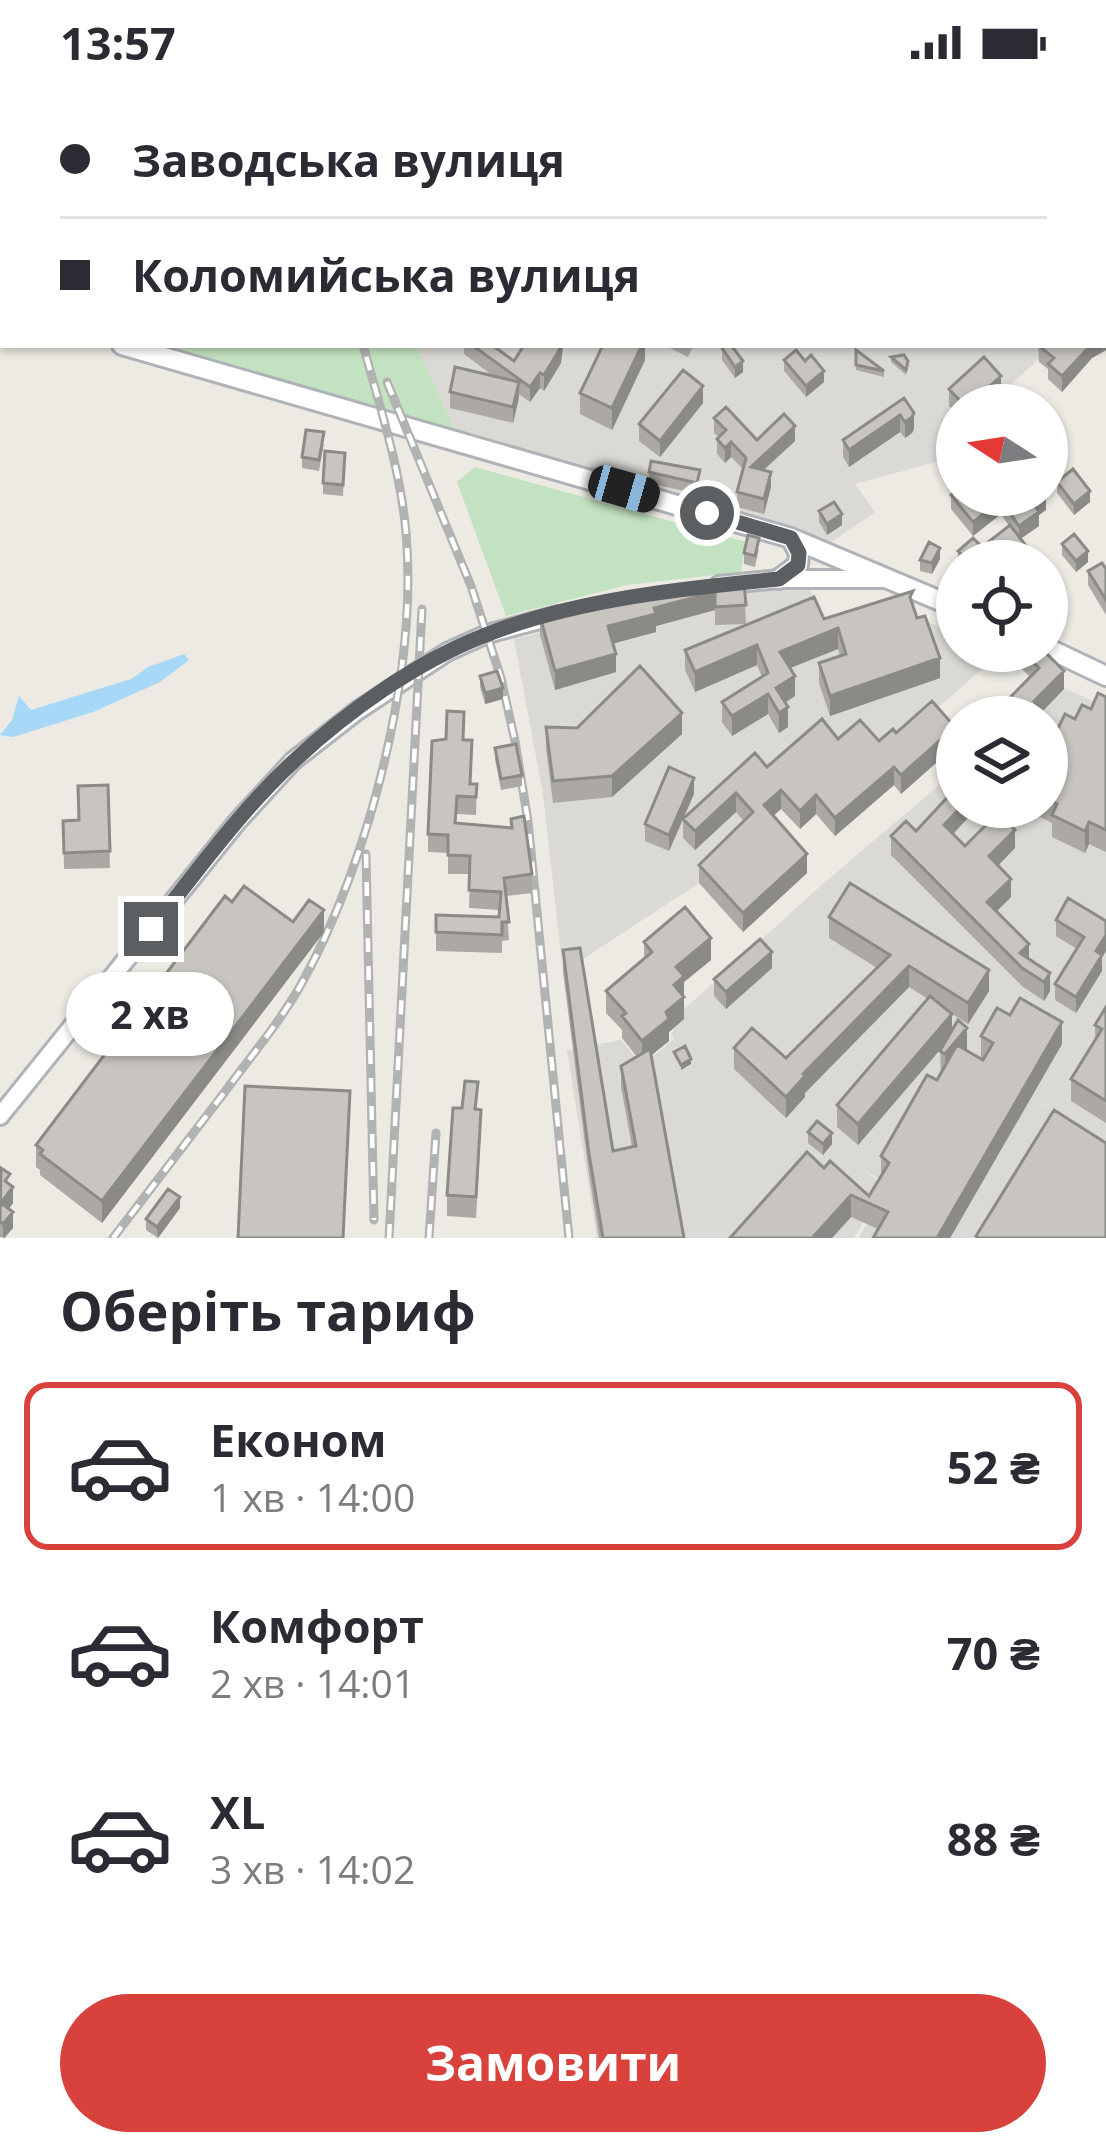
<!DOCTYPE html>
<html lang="uk">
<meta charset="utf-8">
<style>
body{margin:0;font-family:"Open Sans",sans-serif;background:#f2f2f3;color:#2b2b33;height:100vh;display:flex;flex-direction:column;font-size:45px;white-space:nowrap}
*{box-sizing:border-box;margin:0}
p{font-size:39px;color:#7c7c81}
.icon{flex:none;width:66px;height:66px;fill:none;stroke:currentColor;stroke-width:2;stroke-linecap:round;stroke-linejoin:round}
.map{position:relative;height:1154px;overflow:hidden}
.details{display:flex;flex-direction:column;background:#fff;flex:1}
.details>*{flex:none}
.top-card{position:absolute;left:0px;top:0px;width:1107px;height:264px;box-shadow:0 3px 9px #0004;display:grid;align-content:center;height:264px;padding:0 60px;background:#fff}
.needle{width:78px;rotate:282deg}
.controls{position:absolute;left:936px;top:300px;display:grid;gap:24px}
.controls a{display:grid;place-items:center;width:132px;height:132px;border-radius:50%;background:#fff;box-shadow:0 3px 9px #0004;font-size:60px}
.end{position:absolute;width:54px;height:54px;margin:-27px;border:15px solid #5b5f62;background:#fff;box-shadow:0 0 0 6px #fff}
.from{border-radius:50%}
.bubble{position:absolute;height:84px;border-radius:42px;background:#fff;box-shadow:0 3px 9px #0004;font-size:39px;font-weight:700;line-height:84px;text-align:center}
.car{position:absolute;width:36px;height:72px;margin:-36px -18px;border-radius:15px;box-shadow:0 0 9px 3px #0007;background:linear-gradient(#222 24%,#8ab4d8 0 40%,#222 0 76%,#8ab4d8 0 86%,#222 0)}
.top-card b{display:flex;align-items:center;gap:42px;height:114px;font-size:45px}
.top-card b+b{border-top:3px solid #e1e1e2}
.top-card i{width:30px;height:30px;background:#2b2b33}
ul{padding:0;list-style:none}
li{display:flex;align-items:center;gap:36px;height:168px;margin:0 24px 18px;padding:0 36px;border:6px solid transparent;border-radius:24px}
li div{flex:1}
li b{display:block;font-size:45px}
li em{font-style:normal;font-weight:700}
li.active{border-color:#d9423c}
li>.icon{width:108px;height:108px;stroke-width:1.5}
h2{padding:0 60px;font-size:54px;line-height:144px}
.primary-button{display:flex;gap:24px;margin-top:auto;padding:24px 60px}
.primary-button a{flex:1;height:138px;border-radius:72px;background:#d9423c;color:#fff;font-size:48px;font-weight:700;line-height:138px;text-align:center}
.status{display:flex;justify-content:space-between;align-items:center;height:84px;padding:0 60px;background:#fff;direction:ltr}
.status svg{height:33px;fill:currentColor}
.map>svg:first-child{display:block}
.industrial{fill:#dbd9d5}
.green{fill:#c3e2c1}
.water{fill:#a8d8f7}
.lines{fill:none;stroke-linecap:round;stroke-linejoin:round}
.tertiary-casing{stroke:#b0b3b7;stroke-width:22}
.secondary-casing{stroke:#afb3b7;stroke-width:24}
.tertiary{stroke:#fff;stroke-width:16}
.secondary{stroke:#fff;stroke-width:18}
.rail-casing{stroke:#b1b2b2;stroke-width:9}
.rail{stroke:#fff;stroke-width:4.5;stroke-dasharray:14;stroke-linecap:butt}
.wall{fill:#aca9a5}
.shaded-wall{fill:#8c8a86}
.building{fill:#c8c5c0;stroke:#8c8a86;stroke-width:3}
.route{stroke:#5b5f62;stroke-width:15}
</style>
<div class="status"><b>13:57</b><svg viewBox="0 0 49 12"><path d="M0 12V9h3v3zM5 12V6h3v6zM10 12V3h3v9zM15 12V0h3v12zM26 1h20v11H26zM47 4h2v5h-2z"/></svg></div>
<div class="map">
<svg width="1106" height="1154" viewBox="0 0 1106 1154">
<rect width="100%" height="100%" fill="#eceae3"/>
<path class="industrial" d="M416 261H1055L987 321H957V347L939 363 947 375 855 400 875 428 823 464 456 348Z
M810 506 834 552 908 529 957 551V567L999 570 800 745 781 725 699 799 563 888 543 710 514 555 703 508Z
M1045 585 1064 604 1106 623V1057L1032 1014 1106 1060V1154H859L888 1101 861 1084 885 1102 854 1154H597L567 966 621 956 642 981 674 955 671 950 682 927 824 799 957 686V723H1047V633H1007Z"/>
<path class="green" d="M150 261H416L456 348 318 305 302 304Z
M475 383 746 458 741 488 627 501 506 532 457 398Z"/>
<path class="water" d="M184 570 189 576 160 598 93 628 13 653 0 651 12 636 19 612 31 626 131 595 148 583Z"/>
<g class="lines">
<g class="tertiary-casing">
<path id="tertiary" d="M719 501 779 495H885
M0 1032 237 738 293 677 357 627 447 568 487 550 558 531"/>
</g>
<g class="secondary-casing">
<path id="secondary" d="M999 0 1000 3
M1104 217 1106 220
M0 227 3 228
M122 261 791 454 957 524
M779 495 798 481 799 469 791 454
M1047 564 1106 592"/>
</g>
<use href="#tertiary" class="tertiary"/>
<use href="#secondary" class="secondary"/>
<g class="rail-casing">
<path id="rail" d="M247 0 248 3
M276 0 277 3
M350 0 351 3
M763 0 766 3
M387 298 471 502 501 594 515 657 528 737 569 1154
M366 770 374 1136
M113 1154C150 1106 187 1057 224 1009 251 972 281 937 303 897 370 775 418 587 406 448 400 384 380 323 363 261
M389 1154 422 525
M429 1154 436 1049"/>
</g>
<use href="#rail" class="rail"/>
</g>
<path class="wall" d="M445 0H480L478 3H445Z
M772 0H835L831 3H774Z
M1106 238V266L1092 274 1062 308 1048 295V285L1039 278 1038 261H1104Z
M464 261H492L514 277 524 261H563L561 279 544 307 540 304 530 318 519 310 513 339 450 324V308L493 292 464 270Z
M645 261V276L612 346 580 330V309Z
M664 261H694L688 273Z
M722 264 743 288 735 294 722 276Z
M856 266 884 287V293L856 286Z
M891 273 908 283 906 291 891 278Z
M784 276 824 298 806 313 784 287Z
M949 305 1001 308 987 321H957V330L949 322Z
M904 314 914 345 912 349 905 354 900 348 849 383 843 373V356Z
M703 319 660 373 639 357V340Z
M714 334 757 356 795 357 764 386 771 403 764 430 737 423V408L743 385 731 373 725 379 717 370V355L719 353 714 349Z
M324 360 319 387 302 384V373Z
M345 369 343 412 323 410V399Z
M649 388 700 397 697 410 649 399Z
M1057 398 1090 418 1074 431 1057 409Z
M951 411H1026L1046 426 1039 431V442L1020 455 1030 477H958V467L982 463 1009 442 1001 430 973 452 951 425Z
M819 427 842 441 827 451 819 438Z
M1062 460 1088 478 1076 488 1062 471Z
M759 465 755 483 744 480V469Z
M940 475 932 490 920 487V476Z
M1106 485V531L1088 501V487Z
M744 499 746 540 715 541V526L656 542V548L613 559 616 588 555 606 540 551V532Z
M913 522 940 594 830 632 819 599V579L840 572 838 565 790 584 795 612 785 619 788 643 779 649 768 630 732 652 722 638V618L762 593 757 581 695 608 685 586V566L824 535Z
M1009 567H1043L1064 587V605L1043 627 1054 641V651L1065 630 1075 635 1082 621 1091 625 1098 609 1106 613V768L1089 760 1085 769 1052 753V739L1028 727V723H1047V633H991L1030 593 1009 572Z
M480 592 503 615 485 620 480 603Z
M546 643 682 650 612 713 553 719 546 665Z
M896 649 955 662 901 710 894 701 835 752 816 730 800 745 781 725 773 732 807 789 743 848 699 799V781L744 737 736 728 695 766 683 754V735L767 683 838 655 879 657Z
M464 656 471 700H477L476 731 457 730 456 739 511 744V735L532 790V809L506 812 509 856 502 857V869L436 867V831L499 833V826L469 824 470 790H448V769L428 768V750Z
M495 664 522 691V702L501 706 495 675Z
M108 701 110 784 64 785 63 737 79 736Z
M694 710 669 767 645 757V740Z
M916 747 953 750 965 762 1015 764 998 781 1011 813 996 828 1050 907 1044 917 1022 902 891 771V752Z
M232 818 324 848 102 1139 40 1091V1086L36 1083V1061Z
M829 833 989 907 968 940 949 928 952 948 967 967 983 976 981 973V952L1062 960 950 1154H873L878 1145 851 1133 832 1154H730L824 1084 869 1112 881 1091V1072L941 989 940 967 944 961 858 1061 837 1043V1021L928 915 909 903 805 1009V1013L786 1034 734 985V964L786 974 877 884 829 854Z
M1056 836 1106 837V867L1102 873V887L1076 929 1055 916V900L1077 865 1056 852Z
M644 858 711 876 684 898V935L669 948V957L651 971 684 1154H599L589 1091 563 888V866L613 1067 632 1063 621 1003V982L637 973 622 954V946L606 929V907L644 875Z
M772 884 726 925 714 912V895Z
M1106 923V1039L1071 1017V995L1095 956V941Z
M477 1025 481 1047 476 1134 447 1132V1111Z
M808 1048 832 1060 823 1071 808 1059Z
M0 1085 10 1101 13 1119 9 1125 13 1144 5 1154 0 1153Z
M180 1124 158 1154 146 1146V1135Z"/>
<path class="shaded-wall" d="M807 0H835L831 3H803Z
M923 0H939V3H923Z
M942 0H972V3H942Z
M1106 251V266L1092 274 1062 308V292L1091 261H1104V252Z
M556 261H563L561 279 544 307V291Z
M642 261H645V276L612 346V324Z
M743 277V288L735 294V283Z
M824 287V298L806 313V302Z
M540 289V304L530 318V303Z
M1001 292V308L987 321H969Z
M519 298V314L513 339V323Z
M703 302V319L660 373V357Z
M914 329V345L912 349 905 354V338Z
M900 331V348L849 383V366Z
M795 342V357L751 397V383Z
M731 358V373L725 379V364Z
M771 388V403L764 430V415Z
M1090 407V418L1074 431V420Z
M1046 413V426L1039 431V442L1019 456V442L1034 421Z
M1001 416V430L973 452V438Z
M842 430V441L827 451V440Z
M940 464V475L932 490V479Z
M1088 467V478L1076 488V477Z
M715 508V526L656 542V548L608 561V542L654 524Z
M838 544V565L780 588V568Z
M757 561V581L695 608V588Z
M616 570V588L555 606V587Z
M940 574V594L830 632V612Z
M1064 587V605L1037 633 1034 617Z
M795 592V612L776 624V604Z
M503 604V615L485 620V609Z
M768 610V630L732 652V632Z
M788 623V643L779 649V629Z
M682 629V650L612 713V692Z
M1054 641V660L1047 666V648Z
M955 643V662L901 710V691Z
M894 683V701L835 752V734Z
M694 694V710L669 767V751Z
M781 706V725L764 740V721Z
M736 709V728L695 766V747Z
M816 711V730L800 745V727Z
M961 723H978L944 760V741Z
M1089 738V760L1085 769V747Z
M1015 746V764L989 791V772Z
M807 770V789L743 848V829Z
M1011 795V813L987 837V818Z
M324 826V848L102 1139V1117Z
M1106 851V867L1102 873V887L1076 929V913L1096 867Z
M711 854V876L684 898V935L669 948V957L642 979V957L666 928 676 883Z
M1029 860V878L1020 869Z
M772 868V884L726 925V908Z
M909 882V903L805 1009V1013L786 1034V1013L803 990Z
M989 886V907L968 940V919Z
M1050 889V907L1044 917V898Z
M952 930V952L858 1061V1040Z
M1062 938V960L950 1154H937Z
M967 944V966L945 992V970Z
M691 975V980L681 986V981Z
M832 1049V1060L823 1071V1060Z
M13 1103V1119L1 1135V1119Z
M851 1111V1133L832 1154H812Z
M180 1113V1124L158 1154 157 1143Z
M13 1128V1144L3 1154V1140Z"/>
<path class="building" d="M560 0H610L613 3H563Z
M677 0H759L756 3H674Z
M1104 101 1106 104V173L1104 170Z
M472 261H492L514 277 524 261H558L561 263 544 291 540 289 530 303Z
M603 261H642L612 324 580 309Z
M727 261H731L743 277 735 283 722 264Z
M1040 261H1091L1062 292 1048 280 1054 274 1039 262Z
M796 266 805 277 811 271 824 287 806 302 784 276Z
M856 266 884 287 856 281Z
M904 271 908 277 906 286 891 273Z
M984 273 1001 292 969 321H964L949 305Z
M455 283 519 298 513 323 450 308Z
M683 286 703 302 660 357 639 340Z
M904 314 914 329 912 333 905 338 900 331 849 366 843 356Z
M726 323 757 356 784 330 795 342 751 383 771 388 764 415 737 408 746 374 731 358 725 364 717 355 726 346 714 334Z
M306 346 324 348 319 376 302 373Z
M325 367 345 369 343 401 323 399Z
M651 377 700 386 697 399 649 388Z
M1073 385 1090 407 1074 420 1057 398Z
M957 406V411H1045L1046 413 1034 421 1039 428 1019 442 1001 416 973 438 951 411Z
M834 418 842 430 827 440 819 427Z
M1010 441 1030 467 1018 477H975L970 471 966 475 958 467 973 454 982 463Z
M1074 450 1088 467 1076 477 1062 460Z
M748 451 759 454 755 472 744 469Z
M929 458 940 464 932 479 920 476Z
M1102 479 1106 485V516L1088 487Z
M699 499H744L746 521 715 523V508L654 524 656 530 608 542 616 570 555 587 540 532 635 508Z
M913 507 910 513 917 534 925 532 940 574 830 612 819 579 846 570 838 544 780 568 795 592 776 604 788 623 779 629 768 610 732 632 722 618 768 589 757 561 695 588 685 566 814 513 824 535Z
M1022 567 1045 568 1064 587 1034 617 1054 641 1047 648V633H991L1039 584Z
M640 582 682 629 612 692 553 697 546 643 577 644Z
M497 587 503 604 485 609 480 592Z
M1098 609 1106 613V746L1089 738 1085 747 1052 731 1057 720 1047 715V666L1065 630 1075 635 1082 621 1091 625Z
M932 617 955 643 901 691 894 683 835 734 816 711 800 727 781 706 764 721 807 770 743 829 699 781 753 728 736 709 695 747 683 735 755 669 767 683 822 635 838 655 860 636 879 657 893 645 896 649Z
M447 627 464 628 463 656H472L470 700H477L476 713 457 712 455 739 512 744 511 735 524 732 532 790 504 794 509 838H502V851L436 848V831L499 833 501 808 469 806 470 772 448 771V751L428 750 432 657 446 655Z
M516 660 522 691 501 695 495 664Z
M669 683 694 694 669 751 645 740Z
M108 701 110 767 64 769 63 737 79 736 78 702Z
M957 703V723H961L944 741 965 762 998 729 1015 746 989 772 1011 795 987 818 1029 860 1020 869 1050 889 1044 898 1022 884 891 752 906 737 916 747Z
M850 799 989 886 968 919 909 882 803 990 805 992 786 1013 734 964 752 944 786 974 890 871 829 833Z
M244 802 293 838 309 816 324 826 102 1117 40 1070 43 1066 36 1061 225 812 232 818Z
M1068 814 1106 837V851L1096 867 1102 871 1076 913 1055 900 1084 853 1056 836Z
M685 823 711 854 676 883 684 892 674 901 684 913 666 928 669 935 642 957 622 932 626 929 606 907 652 868 644 858Z
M760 855 772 868 726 908 714 895Z
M580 864 613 1067 636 1062 621 982 650 965 684 1154H603L589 1070 563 866Z
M930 912 952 930 858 1040 837 1021Z
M1020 914 1062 938 937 1154H873L888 1128 851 1111 812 1154H730L807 1068 824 1084 830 1077 869 1112 889 1079 881 1072 927 991 937 996 957 961 983 976 993 959 981 952 997 924 1010 931Z
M1106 923V1017L1071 995 1102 945 1095 941Z
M958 936 967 944 945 970 940 967Z
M685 962 691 975 681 981 674 968Z
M465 997 478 998 475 1025 481 1026 476 1113 447 1111 453 1024H462Z
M245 1002 350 1007 343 1154H238Z
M1054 1026 1106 1059V1154H979L976 1152Z
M817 1037 832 1049 823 1060 808 1048Z
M1 1084 10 1090 5 1097 13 1103 1 1119 13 1128 3 1140 0 1137Z
M168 1105 180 1113 157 1143 146 1135Z"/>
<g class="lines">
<path class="route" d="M151 845C196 789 240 727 293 678 346 628 415 579 483 552 572 516 684 504 779 495L798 481 799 469 791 454 707 429"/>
</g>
</svg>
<div class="controls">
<a><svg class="needle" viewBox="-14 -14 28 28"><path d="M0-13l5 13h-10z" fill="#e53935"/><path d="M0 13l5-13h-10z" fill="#7c7c81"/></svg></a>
<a><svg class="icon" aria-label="locate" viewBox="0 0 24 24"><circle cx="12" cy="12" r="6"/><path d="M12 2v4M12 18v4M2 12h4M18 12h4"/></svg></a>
<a><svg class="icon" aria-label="layers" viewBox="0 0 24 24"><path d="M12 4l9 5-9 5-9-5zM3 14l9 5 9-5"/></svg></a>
</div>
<i class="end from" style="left:707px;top:429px"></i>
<i class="end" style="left:151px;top:845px"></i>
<div class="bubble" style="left:66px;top:888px;width:168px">2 хв</div>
<i class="car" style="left:624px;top:405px;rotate:106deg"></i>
<div class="top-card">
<b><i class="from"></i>Заводська вулиця</b>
<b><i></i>Коломийська вулиця</b>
</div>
</div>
<section class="details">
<h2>Оберіть тариф</h2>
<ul>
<li class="active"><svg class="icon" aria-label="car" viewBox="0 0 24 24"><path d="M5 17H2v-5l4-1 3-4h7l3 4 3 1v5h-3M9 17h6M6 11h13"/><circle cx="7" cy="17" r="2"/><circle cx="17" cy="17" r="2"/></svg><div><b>Економ</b><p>1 хв · 14:00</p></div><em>52 ₴</em></li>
<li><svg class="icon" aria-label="car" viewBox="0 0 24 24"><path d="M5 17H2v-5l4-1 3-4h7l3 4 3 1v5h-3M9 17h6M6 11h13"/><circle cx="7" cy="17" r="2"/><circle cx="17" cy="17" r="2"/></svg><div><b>Комфорт</b><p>2 хв · 14:01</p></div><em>70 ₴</em></li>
<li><svg class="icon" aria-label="car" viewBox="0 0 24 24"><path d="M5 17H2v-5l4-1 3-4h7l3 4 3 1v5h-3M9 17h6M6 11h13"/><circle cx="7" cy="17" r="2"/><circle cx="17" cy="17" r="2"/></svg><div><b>XL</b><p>3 хв · 14:02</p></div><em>88 ₴</em></li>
</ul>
<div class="primary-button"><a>Замовити</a></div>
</section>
